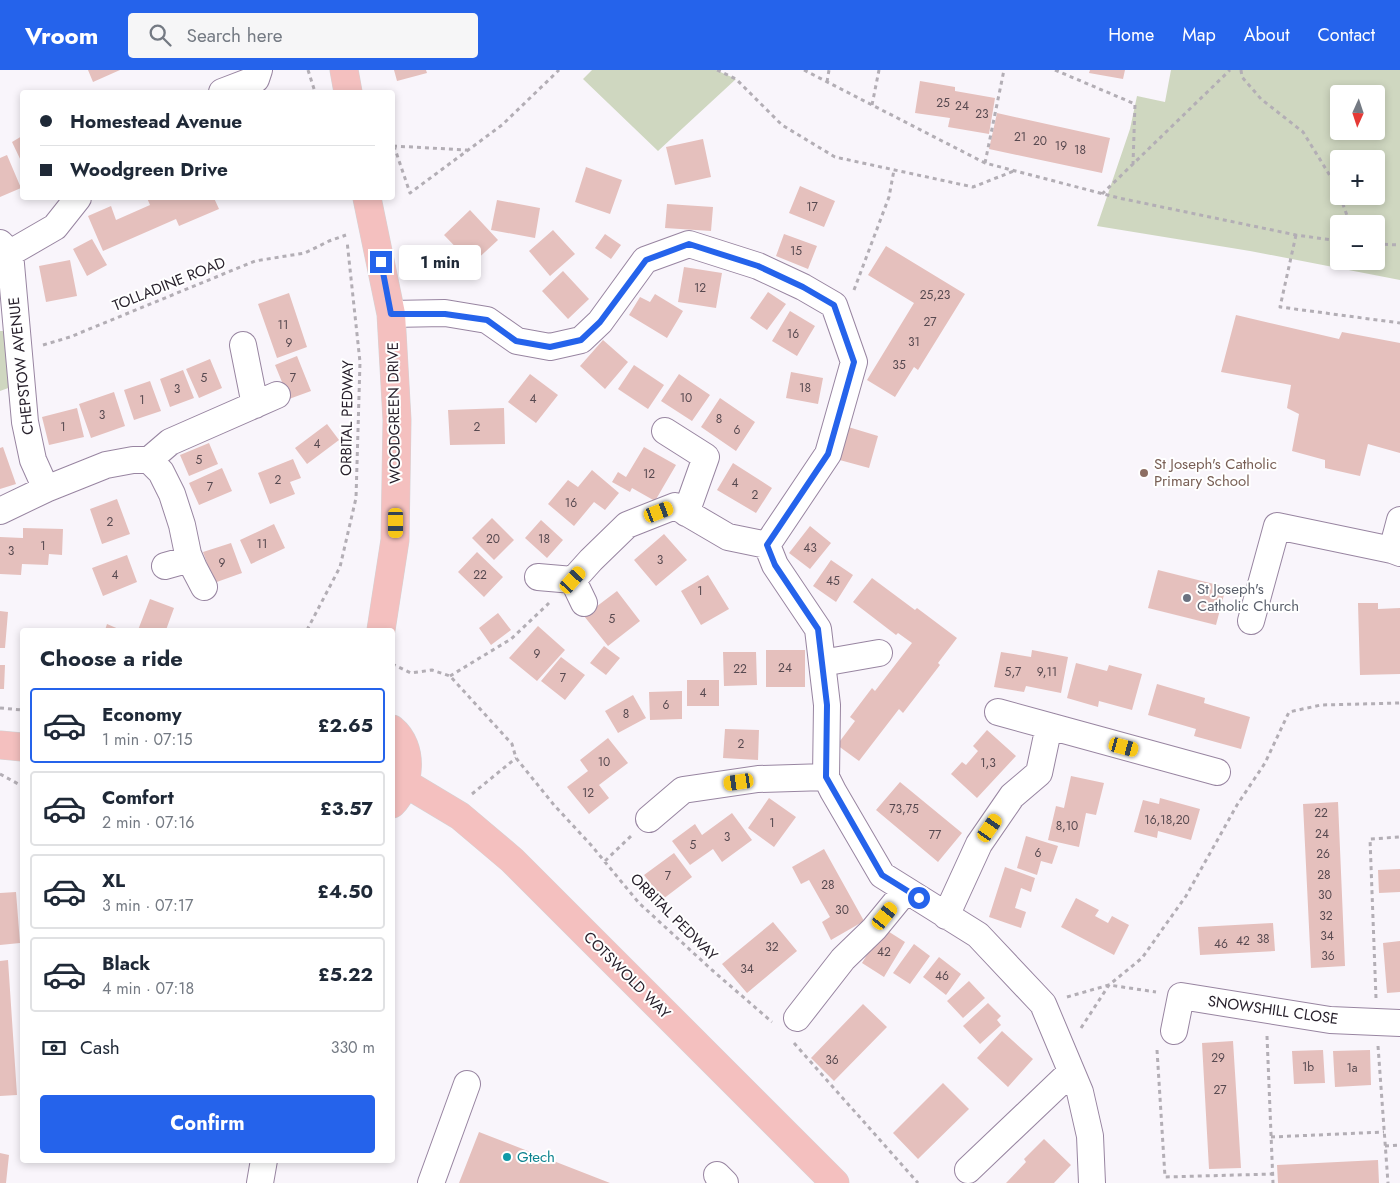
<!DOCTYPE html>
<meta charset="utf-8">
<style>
body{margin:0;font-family:Jost,sans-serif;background:#f6f6f7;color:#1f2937;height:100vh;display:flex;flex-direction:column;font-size:19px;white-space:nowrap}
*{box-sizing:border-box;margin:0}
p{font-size:16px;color:#747a83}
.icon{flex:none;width:28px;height:28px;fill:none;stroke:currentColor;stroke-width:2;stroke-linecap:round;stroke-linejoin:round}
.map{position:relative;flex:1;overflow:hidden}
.drawer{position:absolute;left:20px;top:558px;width:375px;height:535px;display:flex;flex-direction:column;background:#fff;border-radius:5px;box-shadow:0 2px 8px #0003}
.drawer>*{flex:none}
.top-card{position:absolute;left:20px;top:20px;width:375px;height:110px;border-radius:5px;box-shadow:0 2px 8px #0003;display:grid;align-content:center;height:110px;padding:0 20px;background:#fff}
.needle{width:32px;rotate:183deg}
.fabs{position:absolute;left:1330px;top:15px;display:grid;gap:10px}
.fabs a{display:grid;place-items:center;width:55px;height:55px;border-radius:5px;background:#fff;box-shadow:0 2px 8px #0003;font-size:25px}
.end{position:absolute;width:22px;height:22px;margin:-11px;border:6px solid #2563eb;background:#fff;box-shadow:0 0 0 2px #fff}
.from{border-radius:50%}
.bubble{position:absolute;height:35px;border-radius:5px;background:#fff;box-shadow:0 2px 8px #0003;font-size:16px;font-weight:700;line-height:35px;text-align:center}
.car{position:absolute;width:15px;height:30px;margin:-15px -8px;border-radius:6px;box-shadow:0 0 4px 1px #0007;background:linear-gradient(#f5c518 24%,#345 0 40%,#f5c518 0 76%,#345 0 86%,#f5c518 0)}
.top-card b{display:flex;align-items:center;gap:18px;height:48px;font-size:19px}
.top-card b+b{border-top:1px solid #e0e1e3}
.top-card i{width:12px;height:12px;background:#1f2937}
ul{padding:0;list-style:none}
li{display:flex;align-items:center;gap:15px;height:75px;margin:0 10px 8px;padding:0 10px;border:2px solid #e0e1e3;border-radius:5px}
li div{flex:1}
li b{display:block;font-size:19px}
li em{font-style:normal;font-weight:700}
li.current{border-color:#2563eb}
li>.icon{width:45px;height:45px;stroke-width:1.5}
h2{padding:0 20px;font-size:22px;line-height:60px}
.pay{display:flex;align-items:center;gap:12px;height:55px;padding:0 20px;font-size:19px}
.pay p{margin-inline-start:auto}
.primary-button{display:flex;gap:10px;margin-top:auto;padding:10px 20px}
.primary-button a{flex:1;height:58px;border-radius:5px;background:#2563eb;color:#fff;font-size:20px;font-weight:700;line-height:58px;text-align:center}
header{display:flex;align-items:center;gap:30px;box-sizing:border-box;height:70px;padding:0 25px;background:#2563eb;color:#fff}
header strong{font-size:24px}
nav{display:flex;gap:28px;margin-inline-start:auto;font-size:18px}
.search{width:350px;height:45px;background:#f6f6f7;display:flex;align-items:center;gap:12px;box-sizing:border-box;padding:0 18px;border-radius:5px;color:#747a83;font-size:19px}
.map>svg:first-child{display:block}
.green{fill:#cfd7c0;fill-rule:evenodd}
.building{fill:#e5c0bd}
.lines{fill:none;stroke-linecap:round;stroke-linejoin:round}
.minor-casing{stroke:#9885a1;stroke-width:28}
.major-casing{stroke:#d4d3d5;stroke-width:29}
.path{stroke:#b3aeb5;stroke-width:3;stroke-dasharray:4 4;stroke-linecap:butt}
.minor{stroke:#fff;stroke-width:26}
.major{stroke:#f4c0bf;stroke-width:28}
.route{stroke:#2563eb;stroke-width:6}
.education-dot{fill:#8d6e63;stroke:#fff;stroke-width:2}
.worship-dot{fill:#6b7280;stroke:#fff;stroke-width:2}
.culture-dot{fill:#0f9aa8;stroke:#fff;stroke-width:2}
.labels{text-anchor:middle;stroke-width:4;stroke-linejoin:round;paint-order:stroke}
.number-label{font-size:12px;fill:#574950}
.street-label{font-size:15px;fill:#28212c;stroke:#fff}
.education-label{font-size:15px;fill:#785e54;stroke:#fff;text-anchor:start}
.worship-label{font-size:15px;fill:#5b616d;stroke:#fff;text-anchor:start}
.culture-label{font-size:15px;fill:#0d838f;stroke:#fff;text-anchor:start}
</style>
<header>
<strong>Vroom</strong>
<div class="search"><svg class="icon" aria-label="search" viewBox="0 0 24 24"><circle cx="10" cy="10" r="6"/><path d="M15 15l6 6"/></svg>Search here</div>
<nav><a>Home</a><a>Map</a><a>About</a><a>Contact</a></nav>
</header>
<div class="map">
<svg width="1400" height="1113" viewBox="0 0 1400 1113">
<rect width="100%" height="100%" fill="#f9f5fb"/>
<path class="green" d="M592 0H716L736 9 658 81 583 9Z
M1171 0H1400V210L1250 181 1097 156 1130 59 1137 26 1165 32ZM1339 24H1376V61H1339ZM1339 89H1376V126H1339ZM1339 154H1376V191H1339Z
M0 261H9L11 317 0 321Z"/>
<path class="building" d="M88 0H120L93 12Z
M394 0H426L427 3 397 11Z
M1090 0H1125L1123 9 1089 3Z
M920 11 955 17V21L995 28 989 64 948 57 950 48 915 43Z
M997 43 1110 68 1102 103 989 79Z
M22 66V93L12 72Z
M703 69 711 107 675 115 666 77Z
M7 85 21 118 0 127V88Z
M586 97 622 110 610 144 575 132Z
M800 116 835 131 824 157 789 143Z
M147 128H166L167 130 172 128H214L219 139 179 156 176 149 103 181 88 146 111 136 116 150 150 135Z
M497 130 540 138 535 168 491 160Z
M667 134 713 137 711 161 665 158Z
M470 140 498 170 472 194 444 165Z
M553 160 575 184 550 206 529 181Z
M605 164 621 175 611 189 595 178Z
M784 164 817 176 808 199 776 186Z
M92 169 107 195 87 206 73 179Z
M886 176 965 224 918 300 914 297 895 327 867 310 914 233 868 205Z
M70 190 77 226 46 232 39 196Z
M684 197 722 203 716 238 678 232Z
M563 201 589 229 568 249 542 221Z
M768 222 786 234 767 260 750 248Z
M289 223 307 277 277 288 258 234Z
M655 224 683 241 667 268 629 245 640 227 650 232Z
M790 241 815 256 797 286 772 271Z
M1236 245 1339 269 1342 262 1400 273V383L1368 374 1360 406 1325 398V390L1292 381 1299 344 1287 338 1291 315 1221 302Z
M603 270 628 292 605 319 580 296Z
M297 286 311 321 289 329 275 295Z
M210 289 222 318 199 328 186 299Z
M634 295 664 315 648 339 618 319Z
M183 300 194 328 170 337 160 309Z
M791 302 823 308 818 334 786 328Z
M530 304 558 325 536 353 508 332Z
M679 304 710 325 692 351 661 331Z
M150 311 161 341 134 350 124 320Z
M114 322 125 356 91 368 79 334Z
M720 328 755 352 736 381 701 357Z
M77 338 84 367 49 375 42 347Z
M504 338 505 374 450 375 448 340Z
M327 354 339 370 307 394 295 378Z
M845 356 878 366 869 398 836 389Z
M209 373 218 394 189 406 180 385Z
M3 377 16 414 0 419V378Z
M644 377 676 395 655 431 632 418 630 422 612 412 618 402 626 407Z
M293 389 301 408 290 412 295 424 270 434 258 403Z
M733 393 772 418 756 443 717 420Z
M222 398 232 421 199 435 189 413Z
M592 400 619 423 605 440 594 432 574 456 548 434 568 410 578 417Z
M117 429 130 464 102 474 90 439Z
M492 448 514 470 494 490 472 468Z
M541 450 563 470 547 488 525 468Z
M274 454 285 478 251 494 240 470Z
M810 456 831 473 810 499 789 483Z
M23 458 63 459 62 485 49 484 48 495 22 494 21 505 0 504V467L23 468Z
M664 464 687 490 656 516 634 490Z
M231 473 242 503 214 513 203 482Z
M477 482 503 507 484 527 458 502Z
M127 485 137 512 103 526 92 498Z
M831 490 853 505 836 532 813 516Z
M1158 500 1226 517 1216 555 1148 538Z
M708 505 729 539 701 555 681 521Z
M872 508 915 540 917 538 957 568 938 593 940 595 903 643 899 639 859 691 837 675 855 651 850 647 872 618 875 621 912 573 898 563 896 565 853 532Z
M617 521 640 551 608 576 584 546Z
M150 529 174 538 166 560H138Z
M1358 533H1378V539L1400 538V604L1360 605Z
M0 541 8 542 5 578H0Z
M498 543 511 560 491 575 479 558Z
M107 554 121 560H105Z
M538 556 565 580 537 611 509 588Z
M604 576 620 588 606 605 590 593Z
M766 580H805V617H766Z
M1032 580 1068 587 1061 623 1026 616 1024 622 994 617 1001 582 1031 587Z
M723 582H756L757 615 724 616Z
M561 587 585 605 565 630 541 611Z
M1076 593 1107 601 1109 595 1142 604 1132 640 1099 631 1098 637 1067 628Z
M0 595H5L4 619H0Z
M687 610H719V636H687Z
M1157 614 1205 628 1204 633 1250 647 1241 679 1194 666 1196 659 1148 645Z
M682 621V649L650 650 649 622Z
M633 625 646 648 618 663 605 641Z
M725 659 759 660 758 690 723 688Z
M987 660 1016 686 977 728 951 704 962 692 966 695 978 681 973 676Z
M608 668 628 693 599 715 609 728 589 744 567 717 588 701 580 690Z
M1071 706 1104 713 1096 745 1086 743 1079 777 1048 770 1056 736 1064 738Z
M900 712 962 763 938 792 876 740Z
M769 728 796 747 774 777 748 758Z
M1160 728 1200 739 1191 770 1158 761 1157 768 1134 762 1143 730 1159 734Z
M1338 732 1345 896 1311 898 1303 734Z
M732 743 752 770 722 792 713 779 690 795 672 771 695 754 702 765Z
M1026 766 1058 776 1052 794 1041 791 1037 805 1017 798Z
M824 779 864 851 831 870 822 852 830 847 809 810 801 814 792 797Z
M674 783 692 807 663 829 644 805Z
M1005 797 1035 808 1031 822 1021 818 1015 838 1026 842 1021 858 989 847Z
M1400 799V822L1379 823 1378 800Z
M16 822 20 873 0 875V823Z
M1076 828 1099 840 1095 846 1108 853 1112 846 1129 855 1114 885 1061 857Z
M773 852 797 881 747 923 722 894Z
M1273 853 1275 881 1200 885 1198 857Z
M883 858 905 872 884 907 862 893Z
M1400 871V922L1387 923 1383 873Z
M914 874 930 886 910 914 893 903Z
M939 887 961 904 946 925 923 907Z
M8 890 17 1025 0 1026V891Z
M969 911 985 928 963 948 947 931Z
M988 933 1001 946 997 950 1001 955 980 974 963 956Z
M863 934 887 957 834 1011 811 988Z
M1002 961 1033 989 1008 1017 977 988Z
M1233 971 1241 1098 1209 1099 1202 973Z
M1323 980 1325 1013 1294 1014 1292 981Z
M1370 980 1371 1015 1335 1017 1333 981Z
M943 1013 969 1039 918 1089 893 1063Z
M479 1062 610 1113H459Z
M1044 1069 1071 1095 1054 1113H1006L1026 1092 1024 1089Z
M0 1083 9 1085 6 1113H0Z
M1378 1090 1379 1113H1278L1277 1095Z"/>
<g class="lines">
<g class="minor-casing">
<path id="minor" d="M222 22 256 9 259 0
M0 173 10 183 25 352 33 390 46 419
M10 183 55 157 78 128
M391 244 445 243 487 250 517 271 550 277 581 270 600 252 645 190 689 174 758 196 803 217 834 235 854 292 828 384 767 475 775 495 818 559 827 635 826 707 833 721 882 805 978 865 1043 934 1080 1022 1090 1066 1092 1113
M243 275 255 335
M665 361 706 387 686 443
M149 390 170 372 277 325
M0 441 46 419 106 395 133 390H149L161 402 172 424 182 455 188 484 194 498 204 517
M1392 480 1400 450
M165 496 190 489
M538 507 573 510
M584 533 573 510 591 490 627 455 675 436 728 467 767 475
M1251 551 1277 456 1392 480 1400 483
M822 593 879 583
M998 642 1049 656
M649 749 683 720 758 709 826 707
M946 846 979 774 1012 726 1039 703 1049 656 1217 702
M797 948 843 889 874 859 906 820
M1174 961 1181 926 1330 950 1400 953
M968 1100 1071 1002
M717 1105 725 1113
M260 1113 264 1090
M431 1113 467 1014"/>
</g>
<g class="major-casing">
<path id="major" d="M344 0 348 22
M367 128 391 244 397 350 395 470 381 560
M392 659C414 677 411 715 392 734
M0 675 22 677
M405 713 460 746 512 790 835 1113"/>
</g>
<path class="path" d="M308 0 315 22
M717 0 736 9 782 55 835 87 973 117 1014 101
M804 0 985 93 1119 128 1296 165 1339 171
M1055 0 1135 34 1133 94
M1241 0 1242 7 1261 29 1303 62 1337 117 1339 122
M827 12 829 0
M872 35 879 0
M393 76 467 80
M394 76 410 123 502 55 559 0
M985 93 1004 0
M1102 124 1230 0
M1340 126 1350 154
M1296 165 1280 237 1400 253
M1376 174 1400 175
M854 220 889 127 894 100
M43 275 70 267 255 191 305 183 329 171 346 165
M307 560 340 497 356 428 360 292 347 171
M392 594 411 603 432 600 450 606 512 674 516 688 554 735 591 775 639 833 712 900 772 952
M450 606 511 569 549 533
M0 638 22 640
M0 704 22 716
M472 724 516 688
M605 791 631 766
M1067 927 1109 915 1156 922
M1376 928 1370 769 1400 767
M1081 958 1109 915 1142 888 1186 826 1237 735 1265 693 1289 642 1321 635 1400 633
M1267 966 1273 1113
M794 973 918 1113
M1378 976 1388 1113
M1157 980 1165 1107 1273 1104
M1271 1067 1384 1062
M1385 1076 1400 1075"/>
<use href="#minor" class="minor"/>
<use href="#major" class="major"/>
</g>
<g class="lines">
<path class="route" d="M381 192 391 244H445L487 250 516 271 550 277 581 270 600 252 646 190 689 174 758 196 803 217 834 235 854 292 828 384 767 475 775 495 818 559 827 635 826 707 882 805 919 828"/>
</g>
<circle class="education-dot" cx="1144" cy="403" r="5"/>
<circle class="worship-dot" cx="1187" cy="528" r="5"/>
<circle class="culture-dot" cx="507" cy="1087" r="5"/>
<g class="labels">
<g class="number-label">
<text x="943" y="37">25</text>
<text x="962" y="40">24</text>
<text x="982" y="48">23</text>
<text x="1020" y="71">21</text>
<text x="1040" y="75">20</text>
<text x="1061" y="80">19</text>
<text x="1080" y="84">18</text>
<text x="812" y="141">17</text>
<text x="796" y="185">15</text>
<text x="700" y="222">12</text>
<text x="935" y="229">25,23</text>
<text x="930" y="256">27</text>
<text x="283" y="259">11</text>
<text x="793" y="268">16</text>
<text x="914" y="276">31</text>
<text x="289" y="277">9</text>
<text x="899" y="299">35</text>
<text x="204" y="312">5</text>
<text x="293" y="312">7</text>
<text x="805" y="322">18</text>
<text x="177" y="323">3</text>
<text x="686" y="332">10</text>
<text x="533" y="333">4</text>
<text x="142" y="334">1</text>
<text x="102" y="349">3</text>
<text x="719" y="353">8</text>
<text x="63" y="361">1</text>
<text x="477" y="361">2</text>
<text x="737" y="364">6</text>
<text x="317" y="378">4</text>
<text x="199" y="394">5</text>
<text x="649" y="408">12</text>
<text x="278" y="414">2</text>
<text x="735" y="417">4</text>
<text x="210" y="421">7</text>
<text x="755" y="429">2</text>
<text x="571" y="437">16</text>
<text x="110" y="456">2</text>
<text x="493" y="473">20</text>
<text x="544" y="473">18</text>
<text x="262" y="478">11</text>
<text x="43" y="480">1</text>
<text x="810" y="482">43</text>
<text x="11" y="485">3</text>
<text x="660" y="494">3</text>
<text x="222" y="497">9</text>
<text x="115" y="509">4</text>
<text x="480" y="509">22</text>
<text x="833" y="515">45</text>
<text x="700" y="525">1</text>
<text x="612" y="553">5</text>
<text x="537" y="588">9</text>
<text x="785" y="602">24</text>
<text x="740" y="603">22</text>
<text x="1013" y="606">5,7</text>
<text x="1047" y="606">9,11</text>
<text x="563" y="612">7</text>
<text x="703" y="627">4</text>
<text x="666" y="639">6</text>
<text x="626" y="648">8</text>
<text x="741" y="678">2</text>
<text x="604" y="696">10</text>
<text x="988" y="697">1,3</text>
<text x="588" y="727">12</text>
<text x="904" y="743">73,75</text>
<text x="1321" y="747">22</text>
<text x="1167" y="754">16,18,20</text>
<text x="772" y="757">1</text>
<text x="1067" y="760">8,10</text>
<text x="1322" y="768">24</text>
<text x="935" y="769">77</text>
<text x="727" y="771">3</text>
<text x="693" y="779">5</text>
<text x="1038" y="787">6</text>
<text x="1323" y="788">26</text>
<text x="1324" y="809">28</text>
<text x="668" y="810">7</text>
<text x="828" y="819">28</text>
<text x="1325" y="829">30</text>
<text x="842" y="844">30</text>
<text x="1326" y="850">32</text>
<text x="1327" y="870">34</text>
<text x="1263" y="873">38</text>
<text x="1243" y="875">42</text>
<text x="1221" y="878">46</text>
<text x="772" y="881">32</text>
<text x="884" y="886">42</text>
<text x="1328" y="890">36</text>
<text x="747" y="903">34</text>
<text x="942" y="910">46</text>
<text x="1218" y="992">29</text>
<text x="832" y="994">36</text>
<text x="1308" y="1001">1b</text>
<text x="1352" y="1002">1a</text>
<text x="1220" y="1024">27</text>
</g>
<g class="street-label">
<text transform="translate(169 214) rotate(-22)" y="5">TOLLADINE ROAD</text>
<text transform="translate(21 296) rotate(-96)" y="5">CHEPSTOW AVENUE</text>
<text transform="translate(394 343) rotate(-91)" y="5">WOODGREEN DRIVE</text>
<text transform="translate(347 348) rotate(-89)" y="5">ORBITAL PEDWAY</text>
<text transform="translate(674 847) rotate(45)" y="5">ORBITAL PEDWAY</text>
<text transform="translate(627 905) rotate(45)" y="5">COTSWOLD WAY</text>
<text transform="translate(1273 940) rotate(8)" y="5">SNOWSHILL CLOSE</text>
</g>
<g class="education-label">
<text x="1154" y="399">St Joseph's Catholic<tspan x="1154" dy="17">Primary School</tspan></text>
</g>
<g class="worship-label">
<text x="1197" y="524">St Joseph's<tspan x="1197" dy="17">Catholic Church</tspan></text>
</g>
<g class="culture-label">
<text x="517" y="1092">Gtech</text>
</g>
</g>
</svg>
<div class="fabs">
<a><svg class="needle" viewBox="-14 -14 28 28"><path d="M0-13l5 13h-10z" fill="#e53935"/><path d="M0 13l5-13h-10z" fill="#747a83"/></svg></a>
<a>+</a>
<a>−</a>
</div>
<i class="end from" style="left:919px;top:828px"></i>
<i class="end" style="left:381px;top:192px"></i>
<div class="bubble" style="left:399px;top:175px;width:82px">1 min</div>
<i class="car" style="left:659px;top:442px;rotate:69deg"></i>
<i class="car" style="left:396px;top:453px;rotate:180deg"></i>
<i class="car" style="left:573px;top:510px;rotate:42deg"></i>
<i class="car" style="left:1124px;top:677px;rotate:105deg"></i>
<i class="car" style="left:739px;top:712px;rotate:262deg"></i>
<i class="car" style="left:990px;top:758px;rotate:35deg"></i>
<i class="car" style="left:885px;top:846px;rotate:39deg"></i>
<div class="top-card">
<b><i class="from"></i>Homestead Avenue</b>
<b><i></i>Woodgreen Drive</b>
</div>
<section class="drawer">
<h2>Choose a ride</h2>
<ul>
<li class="current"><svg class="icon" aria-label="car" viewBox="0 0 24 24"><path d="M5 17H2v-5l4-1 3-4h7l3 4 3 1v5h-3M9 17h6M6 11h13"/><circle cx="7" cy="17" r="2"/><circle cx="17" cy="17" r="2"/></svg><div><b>Economy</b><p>1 min · 07:15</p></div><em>£2.65</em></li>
<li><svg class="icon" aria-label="car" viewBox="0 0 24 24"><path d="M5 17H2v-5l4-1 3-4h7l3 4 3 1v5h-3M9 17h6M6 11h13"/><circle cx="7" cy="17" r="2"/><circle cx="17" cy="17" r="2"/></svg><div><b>Comfort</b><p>2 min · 07:16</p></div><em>£3.57</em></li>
<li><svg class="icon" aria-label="car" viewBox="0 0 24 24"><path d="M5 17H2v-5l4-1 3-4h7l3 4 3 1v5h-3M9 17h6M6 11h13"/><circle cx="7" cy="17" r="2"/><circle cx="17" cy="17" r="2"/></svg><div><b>XL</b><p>3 min · 07:17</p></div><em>£4.50</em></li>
<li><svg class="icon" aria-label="car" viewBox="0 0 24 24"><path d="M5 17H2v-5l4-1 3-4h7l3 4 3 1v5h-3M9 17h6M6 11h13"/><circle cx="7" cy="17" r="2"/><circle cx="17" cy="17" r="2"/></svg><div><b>Black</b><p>4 min · 07:18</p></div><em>£5.22</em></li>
</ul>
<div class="pay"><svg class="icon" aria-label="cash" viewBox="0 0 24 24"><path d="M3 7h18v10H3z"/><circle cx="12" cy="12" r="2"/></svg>Cash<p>330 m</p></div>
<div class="primary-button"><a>Confirm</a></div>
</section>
</div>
